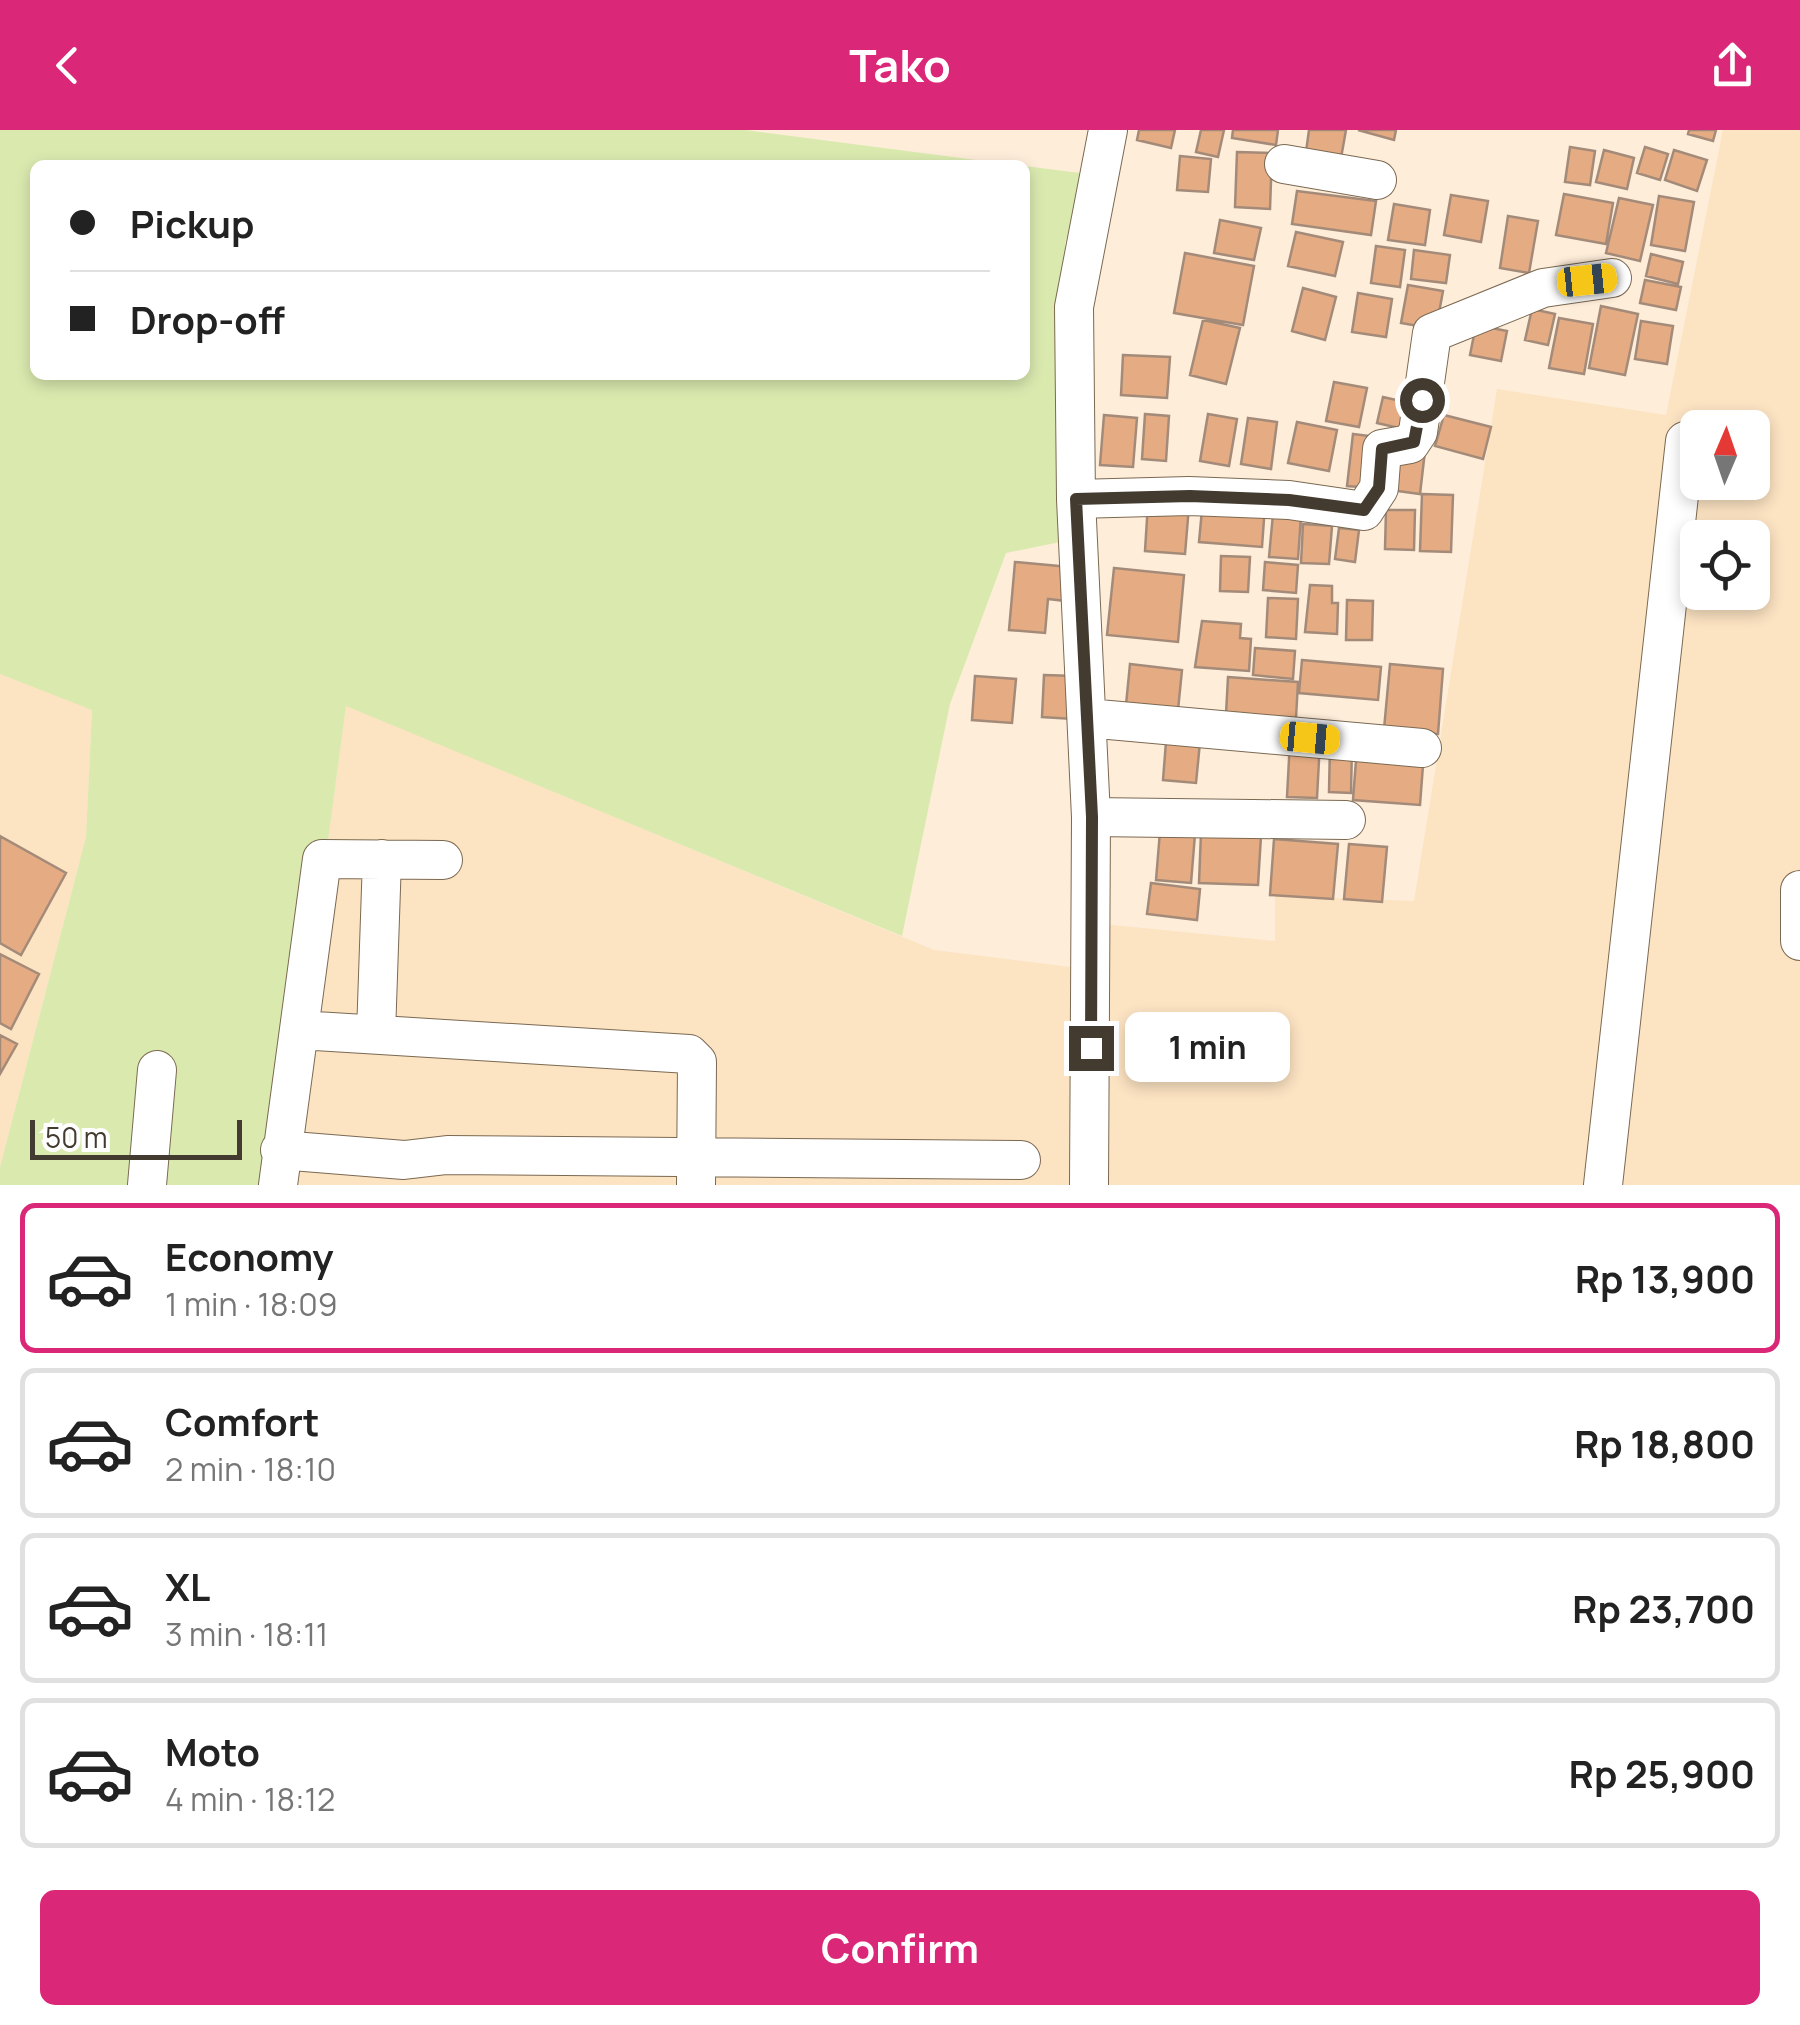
<!DOCTYPE html>
<meta charset="utf-8">
<style>
body{margin:0;font-family:Manrope,sans-serif;background:#f6f6f6;color:#222;height:100vh;display:flex;flex-direction:column;font-size:38px;white-space:nowrap}
*{box-sizing:border-box;margin:0}
p{font-size:32px;color:#767676}
.icon{flex:none;width:55px;height:55px;fill:none;stroke:currentColor;stroke-width:2;stroke-linecap:round;stroke-linejoin:round}
.map{position:relative;height:1055px;overflow:hidden}
.side{display:flex;flex-direction:column;background:#fff;flex:1}
.side>*{flex:none}
.hud{position:absolute;left:30px;top:30px;width:1000px;height:220px;border-radius:15px;box-shadow:0 5px 15px #0003;display:grid;align-content:center;height:220px;padding:0 40px;background:#fff}
.needle{width:65px;rotate:2deg}
.fabs{position:absolute;left:1680px;top:280px;display:grid;gap:20px}
.fabs a{display:grid;place-items:center;width:90px;height:90px;border-radius:15px;background:#fff;box-shadow:0 5px 15px #0003;font-size:50px}
.scale{position:absolute;left:30px;bottom:25px;width:212px;box-sizing:border-box;padding-left:10px;border:5px solid #433b30;border-top:0;font-size:28px;line-height:35px;white-space:nowrap;color:#433b30;-webkit-text-stroke:8px #fff;paint-order:stroke}
.end{position:absolute;width:45px;height:45px;margin:-22px;border:12px solid #433b30;background:#fff;box-shadow:0 0 0 5px #fff}
.from{border-radius:50%}
.bubble{position:absolute;height:70px;border-radius:15px;background:#fff;box-shadow:0 5px 15px #0003;font-size:32px;font-weight:700;line-height:70px;text-align:center}
.car{position:absolute;width:30px;height:60px;margin:-30px -15px;border-radius:12px;box-shadow:0 0 8px 2px #0007;background:linear-gradient(#f5c518 24%,#345 0 40%,#f5c518 0 76%,#345 0 86%,#f5c518 0)}
.hud b{display:flex;align-items:center;gap:35px;height:95px;font-size:38px}
.hud b+b{border-top:2px solid #e0e0e0}
.hud i{width:25px;height:25px;background:#222}
ul{padding:18px 0 0;list-style:none}
li{display:flex;align-items:center;gap:30px;height:150px;margin:0 20px 15px;padding:0 20px;border:5px solid #e0e0e0;border-radius:15px}
li div{flex:1}
li b{display:block;font-size:38px}
li em{font-style:normal;font-weight:700}
li.on{border-color:#db2777}
li>.icon{width:90px;height:90px;stroke-width:1.5}
.primary-button{display:flex;gap:20px;margin-top:auto;padding:20px 40px}
.primary-button a{flex:1;height:115px;border-radius:15px;background:#db2777;color:#fff;font-size:40px;font-weight:700;line-height:115px;text-align:center}
header{display:flex;justify-content:space-between;align-items:center;height:130px;padding:0 40px;background:#db2777;color:#fff;font-size:45px;font-weight:700}
.map>svg:first-child{display:block}
.built{fill:#fce3c2;fill-rule:evenodd}
.green{fill:#daeaaf}
.building{fill:#e5ac83;stroke:#a48b79;stroke-width:2.5}
.lines{fill:none;stroke-linecap:round;stroke-linejoin:round}
.minor-casing{stroke:#7b6952;stroke-width:40}
.minor{stroke:#fff;stroke-width:38}
.route{stroke:#433b30;stroke-width:12}
</style>
<header><svg class="icon" aria-label="back" viewBox="0 0 24 24"><path d="M15 5l-7 7 7 7"/></svg>Tako<svg class="icon" aria-label="share" viewBox="0 0 24 24"><path d="M12 15V3M7 8l5-5 5 5M5 13v7h14v-7"/></svg></header>
<div class="map">
<svg width="1800" height="1055" viewBox="0 0 1800 1055">
<rect width="100%" height="100%" fill="#feedd9"/>
<path class="built" d="M1723 0H1800V1055H282L346 575 934 820 1094 840 1092 793 1275 811V766L1414 771 1497 259 1666 285ZM1698 298H1752V352H1698ZM1698 408H1752V462H1698Z
M0 544 92 579 86 707 0 1037Z"/>
<path class="green" d="M0 0H745L1015 35H35V245H1025V36L1088 44 1065 113 1070 410 1006 423 950 574 902 806 346 576 282 1055H0V1037L86 707 92 580 0 544Z"/>
<path class="building" d="M1139 0H1175L1171 18 1137 10Z
M1201 0H1224L1218 27 1196 22Z
M1233 0H1278L1276 15 1232 8Z
M1309 0H1346L1341 28 1306 22Z
M1358 0H1396L1394 10Z
M1689 0H1716L1713 11 1688 4Z
M1570 17 1595 21 1590 55 1565 52Z
M1645 17 1668 24 1660 50 1637 43Z
M1604 20 1634 28 1627 59 1596 52Z
M1674 20 1707 30 1697 61 1665 50Z
M1237 22 1272 23 1270 79 1235 77Z
M1180 26 1211 29 1208 62 1177 60Z
M1297 61 1376 71 1371 105 1292 94Z
M1564 64 1613 73 1606 114 1556 105Z
M1451 65 1488 71 1481 112 1444 105Z
M1659 66 1694 72 1685 121 1651 115Z
M1619 68 1653 75 1640 131 1606 123Z
M1394 74 1430 80 1425 115 1388 110Z
M1508 86 1538 91 1529 143 1500 138Z
M1220 90 1261 98 1254 130 1214 123Z
M1296 102 1343 112 1335 146 1288 136Z
M1376 116 1405 120 1400 157 1371 153Z
M1414 120 1450 125 1446 153 1411 149Z
M1185 123 1254 136 1243 195 1174 183Z
M1651 124 1683 132 1678 154 1646 146Z
M1645 150 1681 157 1676 180 1640 173Z
M1408 155 1443 161 1436 199 1401 193Z
M1303 158 1336 167 1325 210 1292 201Z
M1358 163 1392 169 1386 207 1352 202Z
M1601 176 1638 184 1625 245 1589 238Z
M1532 179 1555 184 1548 215 1525 210Z
M1559 188 1593 194 1584 244 1549 238Z
M1203 190 1240 198 1226 254 1190 245Z
M1641 191 1673 196 1667 234 1635 229Z
M1476 195 1507 201 1501 231 1470 225Z
M1123 225 1170 227 1167 268 1121 265Z
M1334 252 1367 258 1359 297 1326 291Z
M1383 267 1418 275 1412 301 1377 293Z
M1145 284 1169 286 1166 331 1142 329Z
M1208 284 1237 289 1229 336 1200 331Z
M1104 285 1137 288 1133 337 1100 335Z
M1444 285 1491 297 1483 329 1435 316Z
M1248 288 1277 292 1271 339 1241 334Z
M1297 292 1337 300 1329 341 1288 333Z
M1353 304 1378 307 1373 358 1347 356Z
M1395 317 1425 321 1420 364 1390 360Z
M1422 364 1453 365 1451 422 1420 421Z
M1203 369 1265 375 1262 417 1199 412Z
M1148 373 1189 376 1185 424 1145 421Z
M1386 380H1415L1414 420 1385 419Z
M1273 384 1301 386 1298 429 1269 427Z
M1303 394 1332 396 1329 434 1301 433Z
M1339 398 1359 400 1355 432 1335 429Z
M1221 426 1250 427 1248 462 1220 461Z
M1015 432 1069 437 1066 471 1048 469 1045 503 1009 500Z
M1265 432 1298 435 1296 463 1263 460Z
M1114 438 1184 445 1178 512 1107 505Z
M1310 455 1332 456V473H1338L1337 504 1305 502Z
M1268 468 1298 469 1296 509 1266 507Z
M1347 470 1373 471 1372 510H1346Z
M1202 491 1241 494 1240 508 1251 509 1249 541 1195 537Z
M1255 518 1295 521 1293 549 1253 545Z
M1302 530 1381 537 1378 570 1299 563Z
M1130 534 1182 540 1178 580 1126 575Z
M1390 534 1443 539 1438 604 1384 599Z
M1044 545 1075 546 1073 589 1042 587Z
M975 546 1016 549 1012 593 972 590Z
M1228 547 1298 552 1296 588 1226 584Z
M1167 599 1201 602 1196 653 1163 650Z
M1290 610 1320 611 1317 668 1287 667Z
M1330 615 1352 616 1351 663 1329 662Z
M1357 617 1424 622 1420 675 1353 670Z
M1161 689 1196 692 1191 753 1156 750Z
M1201 703 1261 706 1258 755 1199 753Z
M0 706 66 743 21 825 0 813Z
M1274 709 1338 714 1333 769 1270 765Z
M1349 714 1387 717 1382 772 1344 769Z
M1151 753 1200 759 1197 790 1147 784Z
M0 824 39 844 11 899 0 893Z
M0 905 17 914 0 944Z"/>
<g class="lines">
<g class="minor-casing">
<path id="minor" d="M1284 34 1377 50
M1076 369 1189 366 1289 370 1364 381 1379 358 1382 319 1410 314 1418 302 1432 203 1543 158 1612 148
M1087 588 1422 618
M1091 687 1346 690
M1800 760V811
M299 900 689 924 697 932 696 1055
M376 904 382 729
M280 1020 404 1030 447 1025 1021 1030
M147 1055 157 940
M278 1055 322 729 443 730
M1089 1055 1091 687 1076 369 1074 177 1108 0
M1603 1055 1685 311"/>
</g>
<use href="#minor" class="minor"/>
</g>
<g class="lines">
<path class="route" d="M1091 918 1092 687 1076 369 1190 366 1289 370 1364 380 1379 358 1382 319 1414 312 1422 270"/>
</g>
</svg>
<div class="fabs">
<a><svg class="needle" viewBox="-14 -14 28 28"><path d="M0-13l5 13h-10z" fill="#e53935"/><path d="M0 13l5-13h-10z" fill="#767676"/></svg></a>
<a><svg class="icon" aria-label="locate" viewBox="0 0 24 24"><circle cx="12" cy="12" r="6"/><path d="M12 2v4M12 18v4M2 12h4M18 12h4"/></svg></a>
</div>
<div class="scale">50 m</div>
<i class="end from" style="left:1422px;top:270px"></i>
<i class="end" style="left:1091px;top:918px"></i>
<div class="bubble" style="left:1125px;top:882px;width:165px">1 min</div>
<i class="car" style="left:1587px;top:150px;rotate:84deg"></i>
<i class="car" style="left:1310px;top:608px;rotate:95deg"></i>
<div class="hud">
<b><i class="from"></i>Pickup</b>
<b><i></i>Drop-off</b>
</div>
</div>
<section class="side">
<ul>
<li class="on"><svg class="icon" aria-label="car" viewBox="0 0 24 24"><path d="M5 17H2v-5l4-1 3-4h7l3 4 3 1v5h-3M9 17h6M6 11h13"/><circle cx="7" cy="17" r="2"/><circle cx="17" cy="17" r="2"/></svg><div><b>Economy</b><p>1 min · 18:09</p></div><em>Rp 13,900</em></li>
<li><svg class="icon" aria-label="car" viewBox="0 0 24 24"><path d="M5 17H2v-5l4-1 3-4h7l3 4 3 1v5h-3M9 17h6M6 11h13"/><circle cx="7" cy="17" r="2"/><circle cx="17" cy="17" r="2"/></svg><div><b>Comfort</b><p>2 min · 18:10</p></div><em>Rp 18,800</em></li>
<li><svg class="icon" aria-label="car" viewBox="0 0 24 24"><path d="M5 17H2v-5l4-1 3-4h7l3 4 3 1v5h-3M9 17h6M6 11h13"/><circle cx="7" cy="17" r="2"/><circle cx="17" cy="17" r="2"/></svg><div><b>XL</b><p>3 min · 18:11</p></div><em>Rp 23,700</em></li>
<li><svg class="icon" aria-label="car" viewBox="0 0 24 24"><path d="M5 17H2v-5l4-1 3-4h7l3 4 3 1v5h-3M9 17h6M6 11h13"/><circle cx="7" cy="17" r="2"/><circle cx="17" cy="17" r="2"/></svg><div><b>Moto</b><p>4 min · 18:12</p></div><em>Rp 25,900</em></li>
</ul>
<div class="primary-button"><a>Confirm</a></div>
</section>
